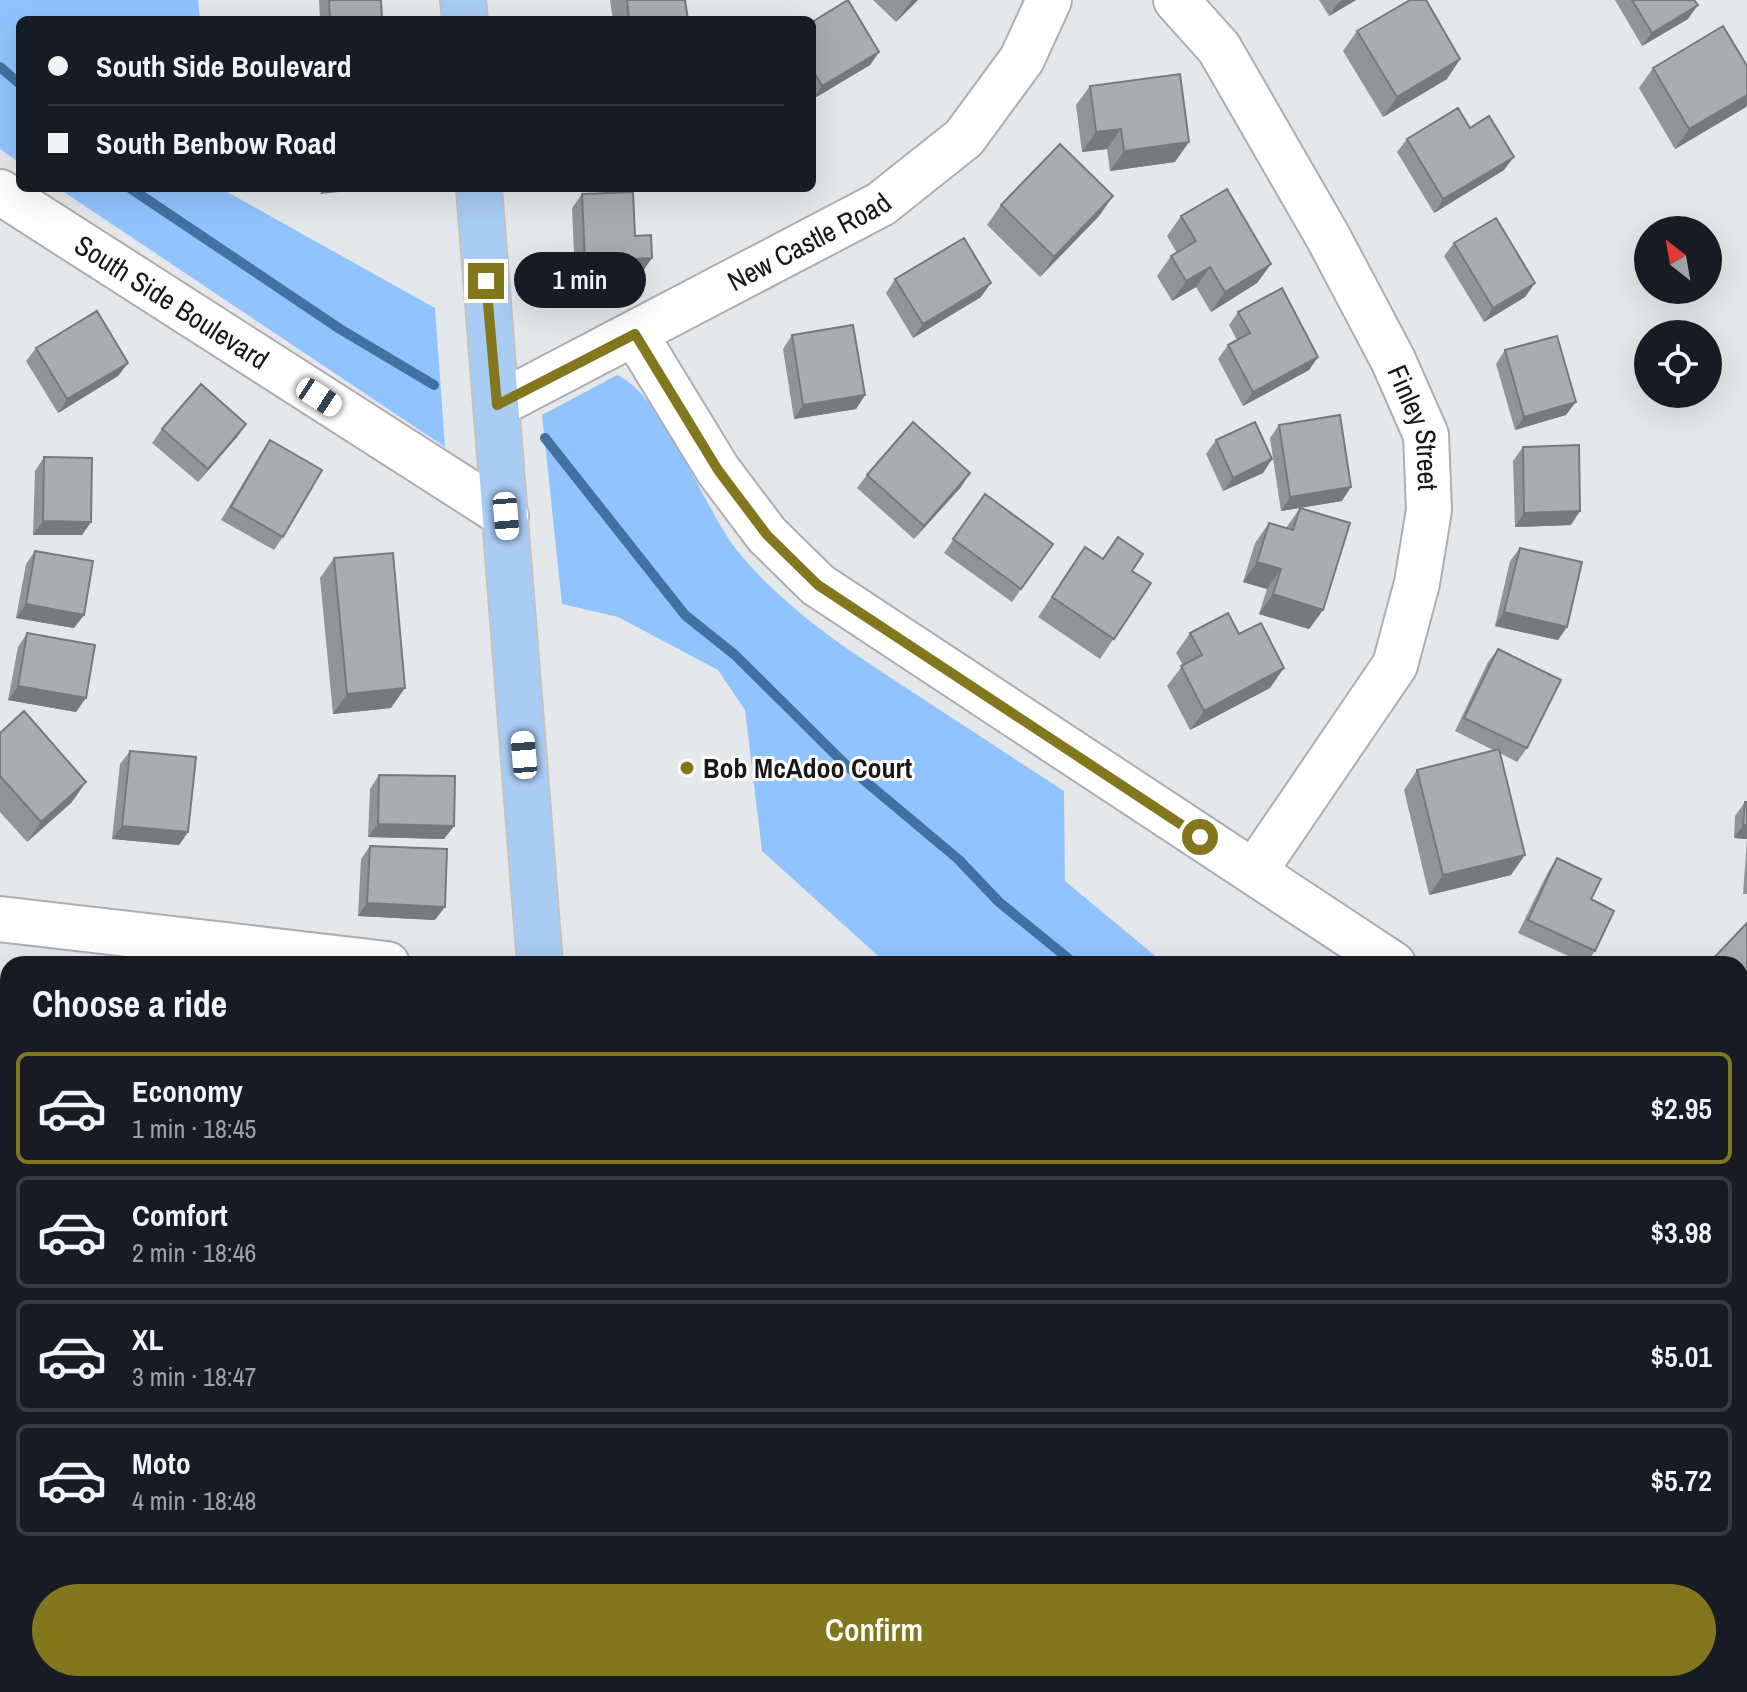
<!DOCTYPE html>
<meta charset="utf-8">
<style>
body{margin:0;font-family:"Archivo Narrow",sans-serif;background:#242831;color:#f1f3f6;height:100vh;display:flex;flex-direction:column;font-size:30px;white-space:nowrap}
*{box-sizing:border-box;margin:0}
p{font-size:26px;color:#9ea1a6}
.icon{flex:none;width:44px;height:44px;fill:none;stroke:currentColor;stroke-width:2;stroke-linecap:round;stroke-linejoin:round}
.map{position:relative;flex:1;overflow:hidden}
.drawer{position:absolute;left:0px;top:956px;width:1748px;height:736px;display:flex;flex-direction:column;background:#171b24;border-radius:24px 24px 0 0;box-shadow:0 8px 32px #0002}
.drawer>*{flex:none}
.banner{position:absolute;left:16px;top:16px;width:800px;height:176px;border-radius:12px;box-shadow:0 8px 32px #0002;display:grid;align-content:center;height:176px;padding:0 32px;background:#171b24}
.needle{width:52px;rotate:329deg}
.controls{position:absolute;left:1634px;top:216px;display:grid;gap:16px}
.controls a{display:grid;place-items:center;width:88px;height:88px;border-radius:50%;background:#171b24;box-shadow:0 8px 32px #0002;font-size:40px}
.end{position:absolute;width:36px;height:36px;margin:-18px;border:10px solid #82771c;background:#fff;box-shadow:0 0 0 4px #fff}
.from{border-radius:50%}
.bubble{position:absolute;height:56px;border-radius:28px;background:#171b24;box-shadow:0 8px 32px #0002;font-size:26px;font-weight:600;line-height:56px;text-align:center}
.car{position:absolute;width:24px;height:48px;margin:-24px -12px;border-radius:10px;box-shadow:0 0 6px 2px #0007;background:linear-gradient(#fff 24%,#345 0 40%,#fff 0 76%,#345 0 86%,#fff 0)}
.banner b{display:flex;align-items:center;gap:28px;height:76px;font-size:30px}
.banner b+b{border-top:2px solid #363941}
.banner i{width:20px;height:20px;background:#f1f3f6}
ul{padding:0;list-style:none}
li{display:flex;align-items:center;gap:24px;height:112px;margin:0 16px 12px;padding:0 16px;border:4px solid #363941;border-radius:12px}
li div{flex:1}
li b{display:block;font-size:30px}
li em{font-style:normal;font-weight:600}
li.current{border-color:#82771c}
li>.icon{width:72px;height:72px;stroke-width:1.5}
h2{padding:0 32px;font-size:36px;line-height:96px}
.cta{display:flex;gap:16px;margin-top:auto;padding:16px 32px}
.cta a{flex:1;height:92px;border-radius:48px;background:#82771c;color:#fff;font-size:32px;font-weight:600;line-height:92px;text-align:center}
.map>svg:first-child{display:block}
.green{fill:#91c4fe}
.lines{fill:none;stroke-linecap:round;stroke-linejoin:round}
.stream{stroke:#4371a4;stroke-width:10}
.minor-casing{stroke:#acafb2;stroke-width:48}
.major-casing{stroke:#c3c3c3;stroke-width:48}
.minor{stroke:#fff;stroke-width:44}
.major{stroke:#a8ccf4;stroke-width:44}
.wall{fill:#929597}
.shaded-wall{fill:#77797b}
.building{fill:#aaadb0;stroke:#77797b;stroke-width:2}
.route{stroke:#82771c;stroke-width:10}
.poi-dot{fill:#82771c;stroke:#fff;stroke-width:3}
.labels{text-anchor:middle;stroke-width:6;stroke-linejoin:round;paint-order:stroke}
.street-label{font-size:28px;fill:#18181a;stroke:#fff}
.poi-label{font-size:28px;font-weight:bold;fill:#18181a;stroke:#fff;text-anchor:start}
</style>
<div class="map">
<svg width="1747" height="1692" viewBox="0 0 1747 1692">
<rect width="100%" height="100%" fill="#e5e8eb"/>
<path class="green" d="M0 0H198L200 20H20V163L0 149Z
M58 188H220L435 308 445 447Z
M617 375C663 395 703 507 736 549 784 609 848 650 911 691 962 724 1013 758 1064 791L1065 881 1165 964H887L762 851 745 710 718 670 618 617 562 604 542 415Z
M1740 1166 1747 1168V1314L1740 1313Z
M929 1684H1028L1026 1692H924Z"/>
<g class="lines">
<path class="stream" d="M0 67 20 84
M130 188 340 329 434 385
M545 438 685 615 735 655 847 766 958 859 999 902 1075 964
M1740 1240 1747 1243"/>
<g class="minor-casing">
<g id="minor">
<path id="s1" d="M1176 0 1219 48 1328 237 1393 360 1426 435 1429 510 1417 583 1395 665 1254 872"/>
<path id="s2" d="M0 192 506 516"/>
<path d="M635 334 718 470 767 535 818 585 1393 964"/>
<path id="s3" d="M497 405 881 204 964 138 1022 59 1049 0"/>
<path d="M0 919 387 964"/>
<path d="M1740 1132 1747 1135"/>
<path d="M0 1508 8 1509"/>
<path d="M1227 1692 1228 1684"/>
</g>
</g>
<g class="major-casing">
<path id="major" d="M463 0 465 20
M479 188 540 964
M601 1684V1692"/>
</g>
<use href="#minor" class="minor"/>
<use href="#major" class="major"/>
</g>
<path class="wall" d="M319 0H381L382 20H320Z
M610 0H685L688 20H613Z
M873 0H918L896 22Z
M1319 0H1356L1329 16Z
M1615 0H1694L1688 19 1642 46Z
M812 22 879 52 870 65 813 99Z
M1357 31 1460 59 1447 79 1383 117 1343 51Z
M1747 66V105L1746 107 1675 149 1639 88 1653 68Z
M1090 86 1175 162 1110 171 1107 149 1082 152 1076 105Z
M1470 128 1504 170 1434 213 1397 152 1407 139Z
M582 194 635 236 643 271 575 275 572 208Z
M1113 196 1099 216 1040 277 987 225 1001 205Z
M1181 216 1271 264 1257 283 1211 312 1196 287 1172 301 1157 276 1171 256 1177 253 1167 236Z
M1454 243 1535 283 1525 297 1484 322 1444 256Z
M895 279 981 297 913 338 886 293Z
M1238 312 1318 357 1309 370 1243 406 1218 359 1228 345 1237 340 1229 325Z
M792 335 865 395 856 409 794 419 783 349Z
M36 348 128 363 118 376 58 413 26 361Z
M1505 350 1566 415 1515 430 1496 364Z
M246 424 237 437 198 482 152 443 162 429Z
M1279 425 1342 501 1281 511 1270 438Z
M270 440 283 537 274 550 221 520 261 453Z
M1216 440 1272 459 1263 473 1223 491 1206 454Z
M1523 447 1571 525 1515 527 1513 461Z
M44 457 91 522 82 535H33L35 471Z
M867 475 961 487 914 539 857 488Z
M985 494 1053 544 1012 602 944 553Z
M1300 508 1323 610 1309 629 1259 614 1267 589 1243 582 1255 543 1269 523 1286 528Z
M1085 547 1102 559 1132 571 1151 583 1100 659 1038 617Z
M1520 548 1567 627 1558 640 1495 626 1510 561Z
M35 551 84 615 74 628 16 618 26 564Z
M334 558 391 708 333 714 320 578Z
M27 633 76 712 8 700 18 647Z
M1190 633 1239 634 1270 688 1190 730 1167 686 1183 665 1176 653Z
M1498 649 1527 748 1517 762 1500 753 1511 875 1429 895 1404 790 1417 770 1495 751 1455 731 1488 662Z
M0 733 72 802 27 842 0 812Z
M130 751 188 832 179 845 112 839 120 764Z
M379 775 454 826 444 839 368 837 370 789Z
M1745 802H1747V894H1743L1747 839 1734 838 1735 816Z
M370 846 435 920 358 916 361 859Z
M1557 858 1591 899 1595 951 1586 964 1518 933 1548 872Z
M734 1684H837L836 1692H734Z
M1062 1684H1129L1149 1692H1056Z
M1618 1684H1690L1689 1692H1617Z"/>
<path class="shaded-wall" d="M912 0H918L896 22 910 2Z
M1343 0H1356L1329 16 1338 3Z
M1698 5 1688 19 1642 46 1652 33Z
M879 52 870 65 813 99 822 86Z
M1460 59 1447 79 1383 117 1397 97Z
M1747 95V105L1746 107 1675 149 1689 129Z
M1121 129 1107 149 1082 152 1096 132Z
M1189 142 1175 162 1110 171 1124 151Z
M1514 157 1504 170 1434 213 1443 199Z
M324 188H376L320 194Z
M1113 196 1099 216 1040 277 1054 257Z
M652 258 643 271 575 275 585 261Z
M1271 264 1257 283 1211 312 1225 292Z
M1210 267 1196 287 1172 301 1186 281Z
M991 283 981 297 913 338 923 324Z
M1535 283 1525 297 1484 322 1493 308Z
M1318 357 1309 370 1243 406 1253 392Z
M128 363 118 376 58 413 67 399Z
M865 395 856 409 794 419 803 405Z
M1576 402 1566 415 1515 430 1524 417Z
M246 424 237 437 198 482 208 469Z
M1272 459 1263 473 1223 491 1233 478Z
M970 473 961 487 914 539 924 526Z
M1351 487 1342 501 1281 511 1290 497Z
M1580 511 1571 525 1515 527 1524 513Z
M43 521 91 522 82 535H33Z
M1257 562 1281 569 1267 589 1243 582Z
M1273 594 1323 610 1309 629 1259 614Z
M26 604 84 615 74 628 16 618Z
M1504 612 1567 627 1558 640 1495 626Z
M1284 668 1270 688 1190 730 1204 711Z
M18 686 86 698 76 712 8 700Z
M405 688 391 708 333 714 347 694Z
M86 782 72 802 27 842 41 822Z
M378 824 454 826 444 839 368 837Z
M1743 825H1747V839L1734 838Z
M122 826 188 832 179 845 112 839Z
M1525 855 1511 875 1429 895 1443 875Z
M367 903 445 907 435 920 358 916Z
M0 1386 8 1388V1412L0 1410Z
M282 1684H304L301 1688Z
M422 1684H497L491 1692H458L420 1687Z"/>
<path class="building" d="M329 0H381L382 20H330Z
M627 0H685L688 20H629Z
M848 0 879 52 822 86 812 69V22Z
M1410 0H1426L1460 59 1397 97 1357 31Z
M1632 0H1694L1698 5 1652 33Z
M1723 26 1747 66V95L1689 129 1653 68Z
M1180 74 1189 142 1124 151 1121 129 1096 132 1090 86Z
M1458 108 1470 128 1489 116 1514 157 1443 199 1407 139Z
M1060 144 1113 196 1054 257 1001 205Z
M1227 189 1271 264 1225 292 1210 267 1186 281 1171 256 1196 241 1181 216Z
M633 192 635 236 651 235 652 258 585 261 582 194Z
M1496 218 1535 283 1493 308 1454 243Z
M964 238 991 283 923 324 895 279Z
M1282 288 1318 357 1253 392 1228 345 1250 333 1238 312Z
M97 311 128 363 67 399 36 348Z
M853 325 865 395 803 405 792 335Z
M1557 336 1576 402 1524 417 1505 350Z
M201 384 246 424 208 469 162 429Z
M1340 415 1351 487 1290 497 1279 425Z
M913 422 970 473 924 526 867 475Z
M1255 422 1272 459 1233 478 1216 440Z
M270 440 322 470 283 537 231 507Z
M1579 445 1580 511 1524 513 1523 447Z
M44 457 92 458 91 522 43 521Z
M985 494 1053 544 1021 589 953 539Z
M1300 508 1350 523 1323 610 1273 594 1281 569 1257 562 1269 523 1293 530Z
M1118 537 1143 554 1132 571 1151 583 1114 639 1052 597 1085 547 1103 559Z
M1520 548 1582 562 1567 627 1504 612Z
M35 551 93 561 84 615 26 604Z
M393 553 405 688 347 694 334 558Z
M1228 613 1239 634 1261 623 1284 668 1204 711 1181 666 1202 655 1190 633Z
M27 633 95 645 86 698 18 686Z
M1498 649 1561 680 1527 748 1464 718Z
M24 711 86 782 41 822 0 776V733Z
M1499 749 1525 855 1443 875 1417 770Z
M130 751 196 757 188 832 122 826Z
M379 775 455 776 454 826 378 824Z
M1745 802H1747V825H1743Z
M370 846 447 849 445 907 367 903Z
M1557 858 1601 879 1591 899 1614 911 1595 951 1528 920Z
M1747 923V994L1740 1002V964H1708Z
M0 1324 8 1327V1388L0 1386Z
M0 1568 8 1569V1583L0 1627Z
M747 1684H837L836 1692H746Z
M1065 1684H1129L1150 1686 1149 1692H1064Z
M1626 1684H1690L1689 1692H1625Z"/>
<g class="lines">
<path class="route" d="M486 281 497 405 635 334 718 470 767 535 818 585 1200 837"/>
</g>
<circle class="poi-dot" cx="687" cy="768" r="8"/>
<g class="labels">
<g class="street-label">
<text dy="10" stroke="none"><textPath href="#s3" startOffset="352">New Castle Road</textPath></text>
<text dy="10" stroke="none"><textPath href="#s2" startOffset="204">South Side Boulevard</textPath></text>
<text dy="10" stroke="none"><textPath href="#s1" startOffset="494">Finley Street</textPath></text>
</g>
<g class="poi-label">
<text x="703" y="778">Bob McAdoo Court</text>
</g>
</g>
</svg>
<div class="controls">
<a><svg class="needle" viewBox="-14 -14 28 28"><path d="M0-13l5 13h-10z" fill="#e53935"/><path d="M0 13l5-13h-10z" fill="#9ea1a6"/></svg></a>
<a><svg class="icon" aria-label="locate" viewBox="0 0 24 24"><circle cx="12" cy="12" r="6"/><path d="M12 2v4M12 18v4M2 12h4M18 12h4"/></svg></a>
</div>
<i class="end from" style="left:1200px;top:837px"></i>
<i class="end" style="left:486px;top:281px"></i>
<div class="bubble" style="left:514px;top:252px;width:132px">1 min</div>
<i class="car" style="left:319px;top:397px;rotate:123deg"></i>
<i class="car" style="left:506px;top:516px;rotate:175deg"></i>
<i class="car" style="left:524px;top:755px;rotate:355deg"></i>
<div class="banner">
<b><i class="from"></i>South Side Boulevard</b>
<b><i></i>South Benbow Road</b>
</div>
<section class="drawer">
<h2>Choose a ride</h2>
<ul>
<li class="current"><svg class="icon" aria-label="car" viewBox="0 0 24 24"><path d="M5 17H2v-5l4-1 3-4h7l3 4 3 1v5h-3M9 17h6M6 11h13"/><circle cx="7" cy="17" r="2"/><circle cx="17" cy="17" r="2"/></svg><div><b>Economy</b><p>1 min · 18:45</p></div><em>$2.95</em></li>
<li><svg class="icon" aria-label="car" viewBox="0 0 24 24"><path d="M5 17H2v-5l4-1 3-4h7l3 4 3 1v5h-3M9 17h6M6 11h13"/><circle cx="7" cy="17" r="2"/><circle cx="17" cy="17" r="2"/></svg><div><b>Comfort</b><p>2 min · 18:46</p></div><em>$3.98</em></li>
<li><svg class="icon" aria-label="car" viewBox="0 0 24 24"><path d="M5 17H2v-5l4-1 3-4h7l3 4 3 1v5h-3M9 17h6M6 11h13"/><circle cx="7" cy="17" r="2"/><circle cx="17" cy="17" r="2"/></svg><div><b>XL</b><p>3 min · 18:47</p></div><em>$5.01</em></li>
<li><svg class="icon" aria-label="car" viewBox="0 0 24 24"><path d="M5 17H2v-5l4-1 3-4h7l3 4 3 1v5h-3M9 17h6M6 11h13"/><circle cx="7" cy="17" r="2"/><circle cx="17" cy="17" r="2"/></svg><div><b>Moto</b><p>4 min · 18:48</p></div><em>$5.72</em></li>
</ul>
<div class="cta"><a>Confirm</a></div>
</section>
</div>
